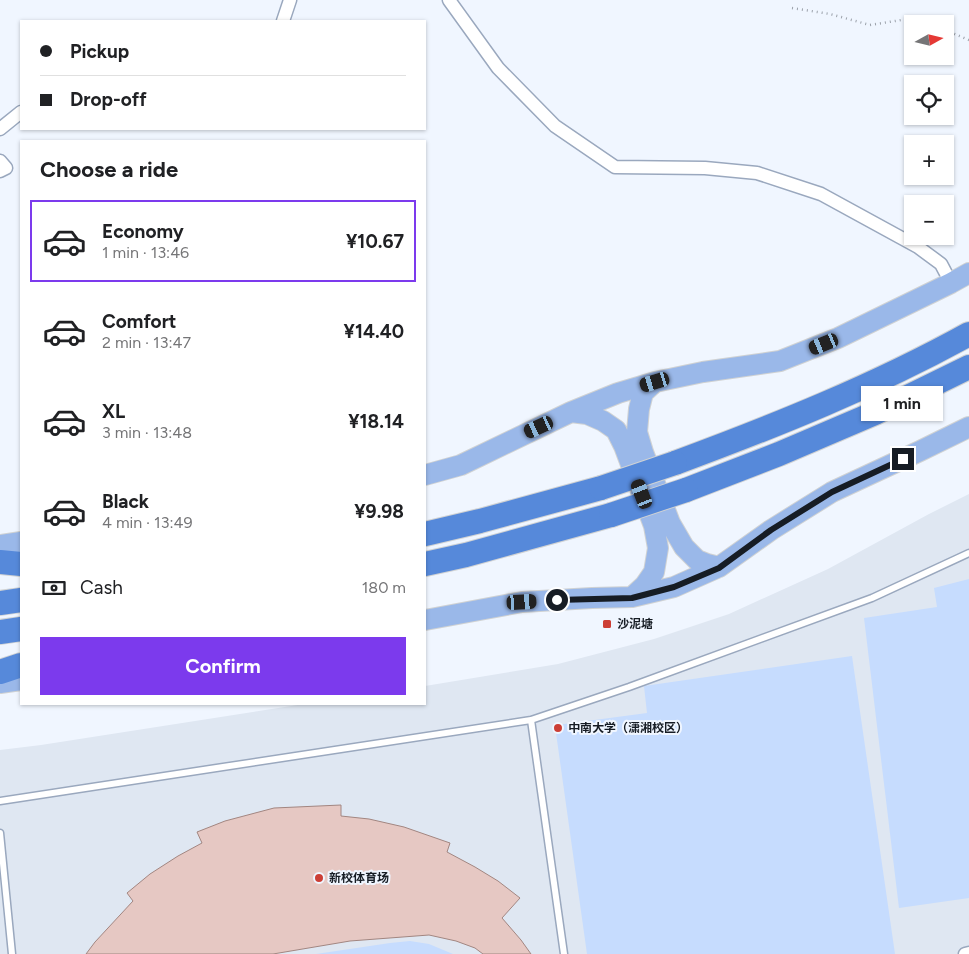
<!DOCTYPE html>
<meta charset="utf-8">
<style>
body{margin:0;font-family:Figtree,"Noto Sans SC",sans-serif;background:#f6f6f6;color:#202124;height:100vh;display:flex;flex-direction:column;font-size:19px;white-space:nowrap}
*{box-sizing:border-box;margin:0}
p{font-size:16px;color:#757577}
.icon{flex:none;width:28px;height:28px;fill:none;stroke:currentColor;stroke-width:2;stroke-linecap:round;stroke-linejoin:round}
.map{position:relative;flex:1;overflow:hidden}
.drawer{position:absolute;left:20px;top:140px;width:406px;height:565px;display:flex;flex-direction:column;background:#fff;border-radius:0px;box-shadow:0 1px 4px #0004}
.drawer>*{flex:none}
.hud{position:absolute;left:20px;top:20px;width:406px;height:110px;border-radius:0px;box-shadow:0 1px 4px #0004;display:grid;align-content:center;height:110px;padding:0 20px;background:#fff}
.needle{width:32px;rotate:82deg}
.fabs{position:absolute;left:904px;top:15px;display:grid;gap:10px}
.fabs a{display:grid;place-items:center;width:50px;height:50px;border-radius:0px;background:#fff;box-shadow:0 1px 4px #0004;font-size:25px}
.end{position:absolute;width:22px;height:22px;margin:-11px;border:6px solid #161c24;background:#fff;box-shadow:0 0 0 2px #fff}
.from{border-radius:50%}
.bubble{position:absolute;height:35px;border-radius:0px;background:#fff;box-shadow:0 1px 4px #0004;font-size:16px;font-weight:700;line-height:35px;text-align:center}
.car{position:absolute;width:15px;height:30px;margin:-15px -8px;border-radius:6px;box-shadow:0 0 4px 1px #0007;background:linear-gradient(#222 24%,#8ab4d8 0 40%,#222 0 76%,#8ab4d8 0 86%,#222 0)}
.hud b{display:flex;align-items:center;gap:18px;height:48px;font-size:19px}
.hud b+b{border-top:1px solid #e0e0e0}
.hud i{width:12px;height:12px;background:#202124}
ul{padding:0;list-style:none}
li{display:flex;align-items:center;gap:15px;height:82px;margin:0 10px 8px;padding:0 10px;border:2px solid transparent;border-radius:0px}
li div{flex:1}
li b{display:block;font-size:19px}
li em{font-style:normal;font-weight:700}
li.active{border-color:#7c3aed}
li>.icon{width:45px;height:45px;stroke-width:1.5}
h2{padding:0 20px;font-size:22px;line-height:60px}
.pay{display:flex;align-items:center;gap:12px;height:55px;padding:0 20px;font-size:19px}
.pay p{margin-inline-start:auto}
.button{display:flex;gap:10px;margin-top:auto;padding:10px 20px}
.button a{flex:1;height:58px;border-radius:0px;background:#7c3aed;color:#fff;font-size:20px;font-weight:700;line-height:58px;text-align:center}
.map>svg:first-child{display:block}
.built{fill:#dfe7f2}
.green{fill:#c6dcfe}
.building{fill:#e6c8c3;stroke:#a28681}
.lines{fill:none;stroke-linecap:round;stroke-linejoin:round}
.lane-casing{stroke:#9aa8be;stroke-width:9}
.street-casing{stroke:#9aa8be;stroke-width:15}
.primary-casing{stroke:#d0d2d3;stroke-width:22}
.highway-casing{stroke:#d0d2d3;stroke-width:26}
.path{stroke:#9ba1aa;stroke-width:2.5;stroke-dasharray:1 4;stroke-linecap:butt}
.lane{stroke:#fff;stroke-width:6}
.street{stroke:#fff;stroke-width:12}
.primary{stroke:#9ab8e9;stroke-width:20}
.highway{stroke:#5689da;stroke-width:24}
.highway-bridge-casing{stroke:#d0d2d3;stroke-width:26;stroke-linecap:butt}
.highway-bridge{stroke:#5689da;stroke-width:24}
.route{stroke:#161c24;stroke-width:6}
.poi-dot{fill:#cc3e35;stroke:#f0f6ff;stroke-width:2}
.labels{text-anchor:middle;stroke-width:4;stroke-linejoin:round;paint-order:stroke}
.poi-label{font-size:12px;font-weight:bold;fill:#161c24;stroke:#f0f6ff;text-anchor:start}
</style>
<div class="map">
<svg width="969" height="954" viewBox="0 0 969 954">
<rect width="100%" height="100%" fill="#f0f6ff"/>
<path class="built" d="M969 494V954H0V750L41 745 304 704H425V686L558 664 654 639 729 614 828 569 929 514Z"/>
<path class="green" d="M969 579V898L899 908 864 618 937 607 934 588Z
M852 656 895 954H587L556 733 557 725 647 713 644 686Z
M410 941 429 944 453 954H316L390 943Z"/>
<path class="building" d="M341 805V816L369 819 404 827 450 843 447 852 475 867 498 881 520 898 502 918 521 940 531 954H483L475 948 456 941 429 935 350 941 273 954H86L95 942 133 901 127 893 150 874 178 856 202 843 197 832 225 821 274 808Z"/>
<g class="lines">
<g class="lane-casing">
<path id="lane" d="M531 720 564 954
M0 801 531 720 629 687 872 598 969 553
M0 833 12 954"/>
</g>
<g class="street-casing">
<path id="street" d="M449 0 498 68 555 126 615 167 705 168 757 173 821 194 918 247 941 264 951 283
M283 21 290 0
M0 129 21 112
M0 161 6 168 0 171
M965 954 969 953"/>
</g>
<g class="primary-casing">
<path id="primary" d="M655 382 643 393 639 409 637 432 643 452 670 523 684 547 697 560 707 564 719 567
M571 412 587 414 603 421 616 430 624 446 654 526 658 548 654 572 645 585 632 597
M425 475 461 465 571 412 618 393 655 382 703 372 780 361 838 338 951 283 969 273
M0 545 21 542
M425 620 522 602 592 598 632 597 674 587 719 567 771 530 832 492 920 451 969 427
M0 683 21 680"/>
</g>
<g class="highway-casing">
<path id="highway" d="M675 463C775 426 875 386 969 334
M686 490 779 454 875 413 969 367
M425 534 480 521 601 488
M0 562 21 564
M425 564 466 555 611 515
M0 603 21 600
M0 632 21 629
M0 672 21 665"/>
</g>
<path class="path" d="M792 8 830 14 870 25 914 18 928 24
M945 30 969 40"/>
<use href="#lane" class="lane"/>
<use href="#street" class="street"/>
<use href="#primary" class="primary"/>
<use href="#highway" class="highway"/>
<g class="highway-bridge-casing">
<path id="highway-bridge" d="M601 488 675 463
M611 515 686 490"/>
</g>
<use href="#highway-bridge" class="highway-bridge"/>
</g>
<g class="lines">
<path class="route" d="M557 600 632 598 674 587 719 568 771 530 832 492 903 459"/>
</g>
<g class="poi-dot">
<rect x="602" y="619" width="10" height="10" rx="2.5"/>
<circle cx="558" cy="728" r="5"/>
<circle cx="319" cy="878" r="5"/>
</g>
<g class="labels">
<g class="poi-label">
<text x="617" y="628">沙泥塘</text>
<text x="568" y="732">中南大学（潇湘校区）</text>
<text x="329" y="882">新校体育场</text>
</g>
</g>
</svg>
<div class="fabs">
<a><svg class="needle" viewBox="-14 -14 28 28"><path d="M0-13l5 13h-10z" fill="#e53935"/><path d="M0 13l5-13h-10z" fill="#757577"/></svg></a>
<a><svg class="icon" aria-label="locate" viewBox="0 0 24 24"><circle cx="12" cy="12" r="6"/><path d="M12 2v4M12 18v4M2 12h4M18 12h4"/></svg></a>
<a>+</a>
<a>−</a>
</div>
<i class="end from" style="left:557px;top:600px"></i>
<i class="end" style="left:903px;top:459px"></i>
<div class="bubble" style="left:861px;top:386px;width:82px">1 min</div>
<i class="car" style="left:824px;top:344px;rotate:248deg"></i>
<i class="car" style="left:655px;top:382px;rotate:253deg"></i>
<i class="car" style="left:539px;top:427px;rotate:245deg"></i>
<i class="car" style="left:642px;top:494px;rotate:339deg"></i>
<i class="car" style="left:522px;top:602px;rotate:87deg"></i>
<div class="hud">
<b><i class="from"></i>Pickup</b>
<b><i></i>Drop-off</b>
</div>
<section class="drawer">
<h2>Choose a ride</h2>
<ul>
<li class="active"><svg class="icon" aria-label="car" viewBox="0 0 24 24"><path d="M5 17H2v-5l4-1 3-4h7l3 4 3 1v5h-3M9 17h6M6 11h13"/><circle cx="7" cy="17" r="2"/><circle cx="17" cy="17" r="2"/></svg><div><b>Economy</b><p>1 min · 13:46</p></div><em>¥10.67</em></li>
<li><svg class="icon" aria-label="car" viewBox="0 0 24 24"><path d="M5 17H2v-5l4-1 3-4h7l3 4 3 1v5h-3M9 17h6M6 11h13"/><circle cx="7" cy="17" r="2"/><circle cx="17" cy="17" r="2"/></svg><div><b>Comfort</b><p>2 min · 13:47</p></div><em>¥14.40</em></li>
<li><svg class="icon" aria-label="car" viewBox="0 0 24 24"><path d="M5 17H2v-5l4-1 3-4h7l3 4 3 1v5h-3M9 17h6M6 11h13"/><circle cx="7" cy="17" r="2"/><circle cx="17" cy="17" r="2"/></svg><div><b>XL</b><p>3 min · 13:48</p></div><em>¥18.14</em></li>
<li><svg class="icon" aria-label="car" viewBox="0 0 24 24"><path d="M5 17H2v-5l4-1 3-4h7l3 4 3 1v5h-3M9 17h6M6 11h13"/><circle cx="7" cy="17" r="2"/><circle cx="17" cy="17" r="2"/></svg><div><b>Black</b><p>4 min · 13:49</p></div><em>¥9.98</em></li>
</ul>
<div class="pay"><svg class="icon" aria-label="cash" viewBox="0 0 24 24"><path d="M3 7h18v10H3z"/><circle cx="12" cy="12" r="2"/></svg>Cash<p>180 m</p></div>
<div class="button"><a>Confirm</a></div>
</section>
</div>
